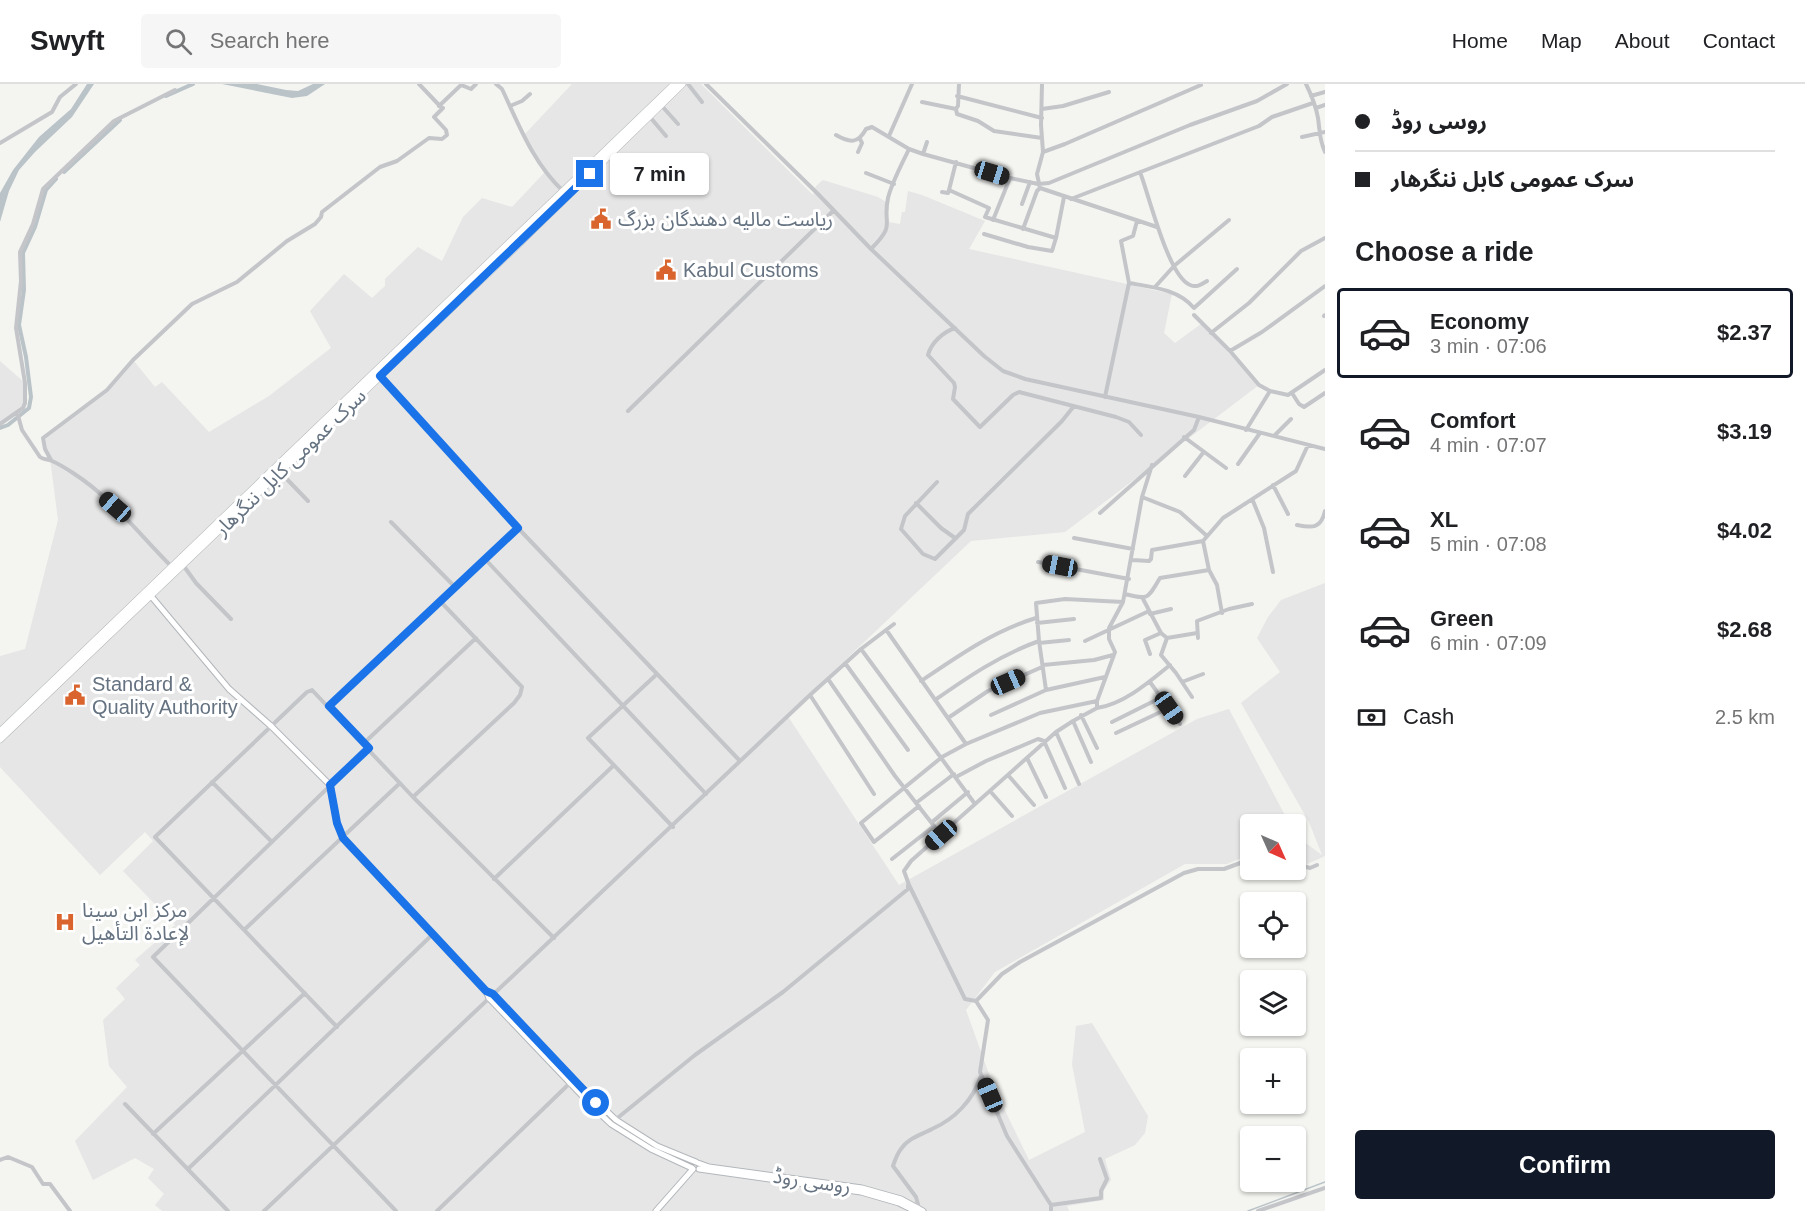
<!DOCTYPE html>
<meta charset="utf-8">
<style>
body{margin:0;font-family:Arial,"Noto Sans Arabic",sans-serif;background:#f6f6f6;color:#202124;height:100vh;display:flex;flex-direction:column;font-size:22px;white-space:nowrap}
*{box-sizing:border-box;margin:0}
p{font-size:20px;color:#757577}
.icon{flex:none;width:33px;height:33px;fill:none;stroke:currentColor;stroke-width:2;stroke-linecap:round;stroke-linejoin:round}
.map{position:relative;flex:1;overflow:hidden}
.details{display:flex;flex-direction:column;background:#fff;width:480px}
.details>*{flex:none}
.hud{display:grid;align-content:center;height:132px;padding:0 30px;background:#fff}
.needle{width:39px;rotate:135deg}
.buttons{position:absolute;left:1240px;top:730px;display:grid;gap:12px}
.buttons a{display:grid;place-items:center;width:66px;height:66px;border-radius:6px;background:#fff;box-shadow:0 2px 4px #0004;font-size:30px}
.end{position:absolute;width:27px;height:27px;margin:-14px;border:8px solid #1a73e8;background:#fff;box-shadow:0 0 0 3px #fff}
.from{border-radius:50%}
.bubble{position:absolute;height:42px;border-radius:6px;background:#fff;box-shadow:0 2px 4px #0004;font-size:20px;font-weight:600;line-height:42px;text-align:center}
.car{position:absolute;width:18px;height:36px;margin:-18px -9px;border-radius:8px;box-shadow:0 0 4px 2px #0007;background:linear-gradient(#222 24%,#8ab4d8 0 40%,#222 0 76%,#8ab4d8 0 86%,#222 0)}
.hud b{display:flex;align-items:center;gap:21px;height:57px;font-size:22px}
.hud b+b{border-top:2px solid #e0e0e0}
.hud i{width:15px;height:15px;background:#202124}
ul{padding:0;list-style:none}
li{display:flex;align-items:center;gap:18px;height:90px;margin:0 12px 9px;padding:0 18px;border:3px solid transparent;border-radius:6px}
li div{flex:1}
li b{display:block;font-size:22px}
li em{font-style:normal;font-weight:600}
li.on{border-color:#111827}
li>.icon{width:54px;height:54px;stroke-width:1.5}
h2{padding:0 30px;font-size:27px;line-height:72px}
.pay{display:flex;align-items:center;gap:15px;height:66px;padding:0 30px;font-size:22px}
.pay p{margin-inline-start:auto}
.primary-button{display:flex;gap:12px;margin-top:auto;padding:12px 30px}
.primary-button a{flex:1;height:69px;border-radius:6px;background:#111827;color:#fff;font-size:24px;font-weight:600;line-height:69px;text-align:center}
header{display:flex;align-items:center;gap:36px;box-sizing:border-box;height:84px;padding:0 30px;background:#fff;border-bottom:2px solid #e0e0e0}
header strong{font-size:28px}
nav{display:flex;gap:33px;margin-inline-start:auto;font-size:21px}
.search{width:420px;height:54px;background:#f6f6f6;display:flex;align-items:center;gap:15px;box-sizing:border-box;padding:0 21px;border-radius:6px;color:#757577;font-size:22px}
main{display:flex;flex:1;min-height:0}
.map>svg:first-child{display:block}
.built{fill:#e5e6e5}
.water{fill:#bac3c8}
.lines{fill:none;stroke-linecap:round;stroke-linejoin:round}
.stream{stroke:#bac3c8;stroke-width:1.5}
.canal{stroke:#bac3c8;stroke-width:4}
.secondary-casing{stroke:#b3b7bb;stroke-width:7}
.trunk-casing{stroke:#b3b6b9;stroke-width:8}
.minor{stroke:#c3c5c9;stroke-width:4}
.secondary{stroke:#fff;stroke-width:5}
.trunk{stroke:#fff;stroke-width:7}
.route{stroke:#1a73e8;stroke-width:8}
.labels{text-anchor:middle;stroke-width:6;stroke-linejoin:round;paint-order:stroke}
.poi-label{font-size:20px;fill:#657281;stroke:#fff;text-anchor:start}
.street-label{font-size:20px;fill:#657281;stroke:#fff}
</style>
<header>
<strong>Swyft</strong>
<div class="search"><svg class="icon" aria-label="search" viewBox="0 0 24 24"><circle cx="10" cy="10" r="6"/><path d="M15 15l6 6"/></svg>Search here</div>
<nav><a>Home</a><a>Map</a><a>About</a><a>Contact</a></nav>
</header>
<main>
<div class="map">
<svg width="1325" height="1127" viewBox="0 0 1325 1127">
<rect width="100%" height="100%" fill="#f4f5f1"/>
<path class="built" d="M572 0H701L813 111 816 102 823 96 878 113 886 118 888 138 900 140 902 128H905L908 107 922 111 985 137 969 165 1172 210 1164 249 1175 259 1201 240 1259 301 1065 448 971 457 787 631 899 801 1197 635 1229 625 1290 741H1251V770L1227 780H1185L995 888 966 926 994 1004 1029 1076 1085 1048 1072 980 1076 942 1092 939 1148 1032 1145 1049 1135 1061 1105 1075 1111 1096 1104 1106V1116L1067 1122 1069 1127H162L155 1121 164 1110 148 1094 154 1085 135 1074 93 1096 75 1057 127 1003 109 982 103 936 125 915 116 904 140 881 135 876 175 841 123 787 153 757 145 748 100 791 0 683V572L25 565 58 436 50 374 43 356 107 306 133 276 155 303 162 298 209 348 269 312 331 264 310 227 344 190 372 214 385 202V195L418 163 442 177 463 133 482 114 512 123 544 89 524 51Z
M0 277 25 299 26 312 23 324 0 340Z
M1325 499V772L1305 781 1296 779V752L1322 771 1309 738 1241 619 1280 588 1257 554 1268 533 1281 516Z"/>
<path class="water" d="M87 0H94L72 33 35 68 19 86 9 107 0 138V109L13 86 39 53 71 25Z
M222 0H257L286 6 298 7 313 0H325L307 12 292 14Z"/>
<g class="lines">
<path class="stream" d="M1248 1127 1325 1098"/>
<path class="canal" d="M166 12 193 0
M64 88 120 36
M0 344 8 341 29 324 31 313 26 273 19 241 24 206 23 169 35 143 46 106 56 95"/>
<g class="secondary-casing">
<path id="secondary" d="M151 512 229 605 271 642 330 701 337 739 343 754 486 907 489 914 593 1023 611 1040 651 1065 692 1084
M486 907 493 911 573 995 616 1036 657 1062 696 1078
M698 1079 709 1083 862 1104 901 1115 923 1127
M699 1085 861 1108 899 1119 915 1127
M656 1127 693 1085"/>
</g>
<g class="trunk-casing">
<path id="trunk" d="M0 648 675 0
M0 655 509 169 682 0"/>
</g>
<path class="minor" d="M419 0 439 21
M496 0 502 5C519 41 533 79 563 107
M688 0 702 18
M706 0 816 108 871 165 984 272 1003 287 1025 295 1199 333 1325 365
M1042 0 1041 41 1043 68 1037 90 1040 104 1157 143
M1306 0C1311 10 1316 23 1318 34 1320 47 1319 55 1325 68
M957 12 1042 34
M1311 12 1325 8
M922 18 956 25 958 22 959 0
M661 21 678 40
M510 22 522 17 530 10
M1316 24 1325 21
M956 25 957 30 978 37 994 47 1042 54
M1042 25 1063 22 1109 8
M650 33 666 52
M836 51C850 59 858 60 866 45L872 43 909 65 923 70 1010 94 1038 100 1049 99 1190 41 1257 17 1287 0
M889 52 912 0
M1302 53 1325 48
M0 59 52 28 60 13 76 0
M858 68 862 59 860 55
M1043 68 1065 60 1201 1
M923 70 927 58
M1140 88C1149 111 1168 192 1190 201 1197 204 1202 200 1207 197
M866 89 894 100
M949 106 956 78
M942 108 948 109 949 106 989 124 985 133 1056 154
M1071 115 1259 42 1272 33 1313 19
M1022 120 1030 98
M993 136 1010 94
M1023 145 1037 107 1040 104
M984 150 1028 163 1052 167 1056 154 1064 113
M871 165C897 139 882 142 888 114 892 98 902 80 909 65
M1129 199C1152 203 1178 205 1194 224L1237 185
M1155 203 1174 182 1229 136
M1194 231 1230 267 1259 301 1270 307 1288 311 1325 286
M1324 232 1325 231
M955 244C943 248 931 259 928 271L954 299 955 303 953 315 980 343 1013 311 1019 308 1116 333 1129 338 1141 351
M1211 249 1249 219 1301 167 1325 154
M1230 267 1262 248 1325 202
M380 292 518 444 740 677
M1292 309 1299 320 1304 323 1325 309
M1105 313 1129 199 1121 157 1133 152 1137 137
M628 327 833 127
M17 328 22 346 40 373C44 376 48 375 52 377 59 380 67 385 73 389 112 414 139 450 172 483
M0 340 23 324 25 319V299L16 244 21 197 20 168 33 140 43 105 114 37 175 6
M1246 346 1270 307
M1274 352 1291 335
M1184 353 1226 384
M51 376 45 365 43 354 107 306 133 276 192 220 237 198 287 157 315 140 321 133 322 128 380 83 397 77 429 54 442 55 447 51 446 46 434 33 443 24 439 22 461 1 471 5 476 0
M1238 380 1260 349
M1152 381 1142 413 1123 518 1109 544V555L1115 568 1097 617V624L1073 637 1056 648 911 777 904 787 909 801 965 915 976 917 1002 890 1020 878 1184 789 1198 785H1224L1251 775
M280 388 308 417
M1185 392 1203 369
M937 398 905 432 901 445 923 470 935 475 964 446 968 430 1062 337 1074 322
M1273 401 1288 430
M1142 413 1180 428 1207 452
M1253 417 1264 444 1273 488
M916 419 941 444 955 454
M1100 429 1194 346 1199 333
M391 438 455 503
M1297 441C1312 444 1321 445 1325 427
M1074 454 1133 465
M485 475 706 710
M1132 476 1149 477 1151 475 1152 466 1203 457
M1038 478 1129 495
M183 481 196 499 231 535
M1125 510C1150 517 1148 513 1160 494L1209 486
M1142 513 1161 549 1167 554 1161 571 1176 589 1192 613
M1222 529 1217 501 1209 486 1203 457 1223 434 1296 387 1308 361
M1150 530 1171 525
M1037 539 1074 535
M887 547 966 660
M1167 554 1197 549
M1198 554 1197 537 1229 525 1252 520
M1085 557 1149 527
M1039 559 1069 556
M861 565 975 720
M1150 570 1145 556 1161 549
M845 579 908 666
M1043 581 1094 576 1113 571
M657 590 588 654 673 743
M828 595 895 692 941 751
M921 597C958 572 993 547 1036 534
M1150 598 1180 640
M1182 598 1203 590
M1046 606 1039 557 1036 519 1065 515 1123 518
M810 611 874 710
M935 616C968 593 1000 571 1039 557
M329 622 518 444
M1097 624C1124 620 1149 598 1170 581
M991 631 1046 606 1105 593
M1081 631 1097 664
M948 634 988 607 1042 583
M1073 637 1091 678
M1112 638 1162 613
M1056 648 1079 700
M1116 649 1169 624
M364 659 476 554
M369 664 153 873 396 1127
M1027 674 1046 713
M1008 691 1034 721
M956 693 986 677 1038 655 1044 657 1065 704
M212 698 272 758
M990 707 1012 732
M413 713 514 619 520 611 522 603 440 517
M916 719 954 690
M919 722 874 758 861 739 942 673 966 660 1040 629 1097 617
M932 738 968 708
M892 775 934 742
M1296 780 1310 784 1317 781
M494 795 614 681
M244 846 400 699
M976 917 988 936 980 988 1007 1052 1051 1121
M337 943 155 753 307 608 312 606 413 713 554 854
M125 1020 228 1127
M615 1036 695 971 783 908 908 805V801
M153 1050 305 909
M0 1076 8 1073 32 1083 43 1100H50L70 1127
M188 1085 433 850
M919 1124 916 1113 893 1082C895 1076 897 1070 901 1065 908 1054 921 1051 932 1045 955 1035 973 1016 981 992
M264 1127 810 611 861 565 894 540
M437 1127 570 999
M1051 1127V1121L1101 1114V1107L1107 1095 1100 1075
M1258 1127 1325 1104"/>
<use href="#secondary" class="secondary"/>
<use href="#trunk" class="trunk"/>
</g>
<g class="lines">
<path class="route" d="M590 90 380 292 518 444 329 622 369 664 330 701 337 739 343 754 486 907 493 910 596 1019"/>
</g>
<defs>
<g id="civic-bare" transform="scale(1.62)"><path d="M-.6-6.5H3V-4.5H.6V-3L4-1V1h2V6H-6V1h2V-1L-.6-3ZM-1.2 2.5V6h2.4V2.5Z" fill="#d9642d" stroke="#fff" stroke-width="2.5" paint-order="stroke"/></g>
<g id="hospital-bare" transform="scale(1.62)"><path d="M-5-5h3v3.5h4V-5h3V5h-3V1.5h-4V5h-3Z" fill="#d9642d" stroke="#fff" stroke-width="2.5" paint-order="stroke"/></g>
</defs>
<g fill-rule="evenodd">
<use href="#civic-bare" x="601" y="135"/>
<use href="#civic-bare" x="666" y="186"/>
<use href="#civic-bare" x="75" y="611"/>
<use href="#hospital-bare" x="65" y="838"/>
</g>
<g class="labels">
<g class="poi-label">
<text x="618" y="142">ریاست مالیه دهندگان بزرگ</text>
<text x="683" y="193">Kabul Customs</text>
<text x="92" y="607">Standard &amp;<tspan x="92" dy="23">Quality Authority</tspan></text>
<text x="82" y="833">مركز ابن سينا<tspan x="82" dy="23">لإعادة التأهيل</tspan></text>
</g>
<g class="street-label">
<text transform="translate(290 378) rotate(-44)" y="7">سرک عمومی کابل ننگرهار</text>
<text transform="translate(812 1097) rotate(8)" y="7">روسی روڈ</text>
</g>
</g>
</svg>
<div class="buttons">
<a><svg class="needle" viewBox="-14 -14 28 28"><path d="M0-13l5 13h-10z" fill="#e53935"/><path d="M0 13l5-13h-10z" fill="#757577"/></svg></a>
<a><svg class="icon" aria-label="locate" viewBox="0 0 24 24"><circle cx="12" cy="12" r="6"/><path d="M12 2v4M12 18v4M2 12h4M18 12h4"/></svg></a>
<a><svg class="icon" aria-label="layers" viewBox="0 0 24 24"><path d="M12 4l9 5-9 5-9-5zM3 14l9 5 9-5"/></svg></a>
<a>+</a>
<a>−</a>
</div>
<i class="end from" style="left:596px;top:1019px"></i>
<i class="end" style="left:590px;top:90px"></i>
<div class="bubble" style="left:610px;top:69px;width:99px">7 min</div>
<i class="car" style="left:992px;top:89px;rotate:107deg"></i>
<i class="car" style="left:115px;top:423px;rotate:311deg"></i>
<i class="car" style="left:1060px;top:482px;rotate:281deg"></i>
<i class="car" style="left:1008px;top:598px;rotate:66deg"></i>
<i class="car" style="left:1169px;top:624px;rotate:145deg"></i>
<i class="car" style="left:941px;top:751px;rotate:229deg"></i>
<i class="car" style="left:990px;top:1011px;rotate:337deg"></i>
</div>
<section class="details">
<div class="hud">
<b><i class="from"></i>روسی روڈ</b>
<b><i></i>سرک عمومی کابل ننگرهار</b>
</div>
<h2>Choose a ride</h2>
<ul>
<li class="on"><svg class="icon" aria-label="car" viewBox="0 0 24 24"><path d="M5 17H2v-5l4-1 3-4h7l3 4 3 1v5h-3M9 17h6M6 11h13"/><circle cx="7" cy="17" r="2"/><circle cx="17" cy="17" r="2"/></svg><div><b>Economy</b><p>3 min · 07:06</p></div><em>$2.37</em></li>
<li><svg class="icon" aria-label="car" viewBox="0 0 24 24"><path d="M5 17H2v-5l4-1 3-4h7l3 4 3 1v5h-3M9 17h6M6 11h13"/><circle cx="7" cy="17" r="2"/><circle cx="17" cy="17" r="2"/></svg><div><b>Comfort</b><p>4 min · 07:07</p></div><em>$3.19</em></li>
<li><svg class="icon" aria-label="car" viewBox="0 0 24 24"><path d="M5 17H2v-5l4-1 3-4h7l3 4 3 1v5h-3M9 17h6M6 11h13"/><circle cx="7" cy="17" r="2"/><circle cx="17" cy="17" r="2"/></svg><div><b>XL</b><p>5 min · 07:08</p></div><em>$4.02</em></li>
<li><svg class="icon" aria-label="car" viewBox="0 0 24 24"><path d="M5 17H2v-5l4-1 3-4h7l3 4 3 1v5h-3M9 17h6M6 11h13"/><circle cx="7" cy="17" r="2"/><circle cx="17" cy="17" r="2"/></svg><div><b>Green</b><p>6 min · 07:09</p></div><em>$2.68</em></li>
</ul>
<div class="pay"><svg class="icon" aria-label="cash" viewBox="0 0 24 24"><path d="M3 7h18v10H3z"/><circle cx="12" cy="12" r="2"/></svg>Cash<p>2.5 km</p></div>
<div class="primary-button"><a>Confirm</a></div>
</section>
</main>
